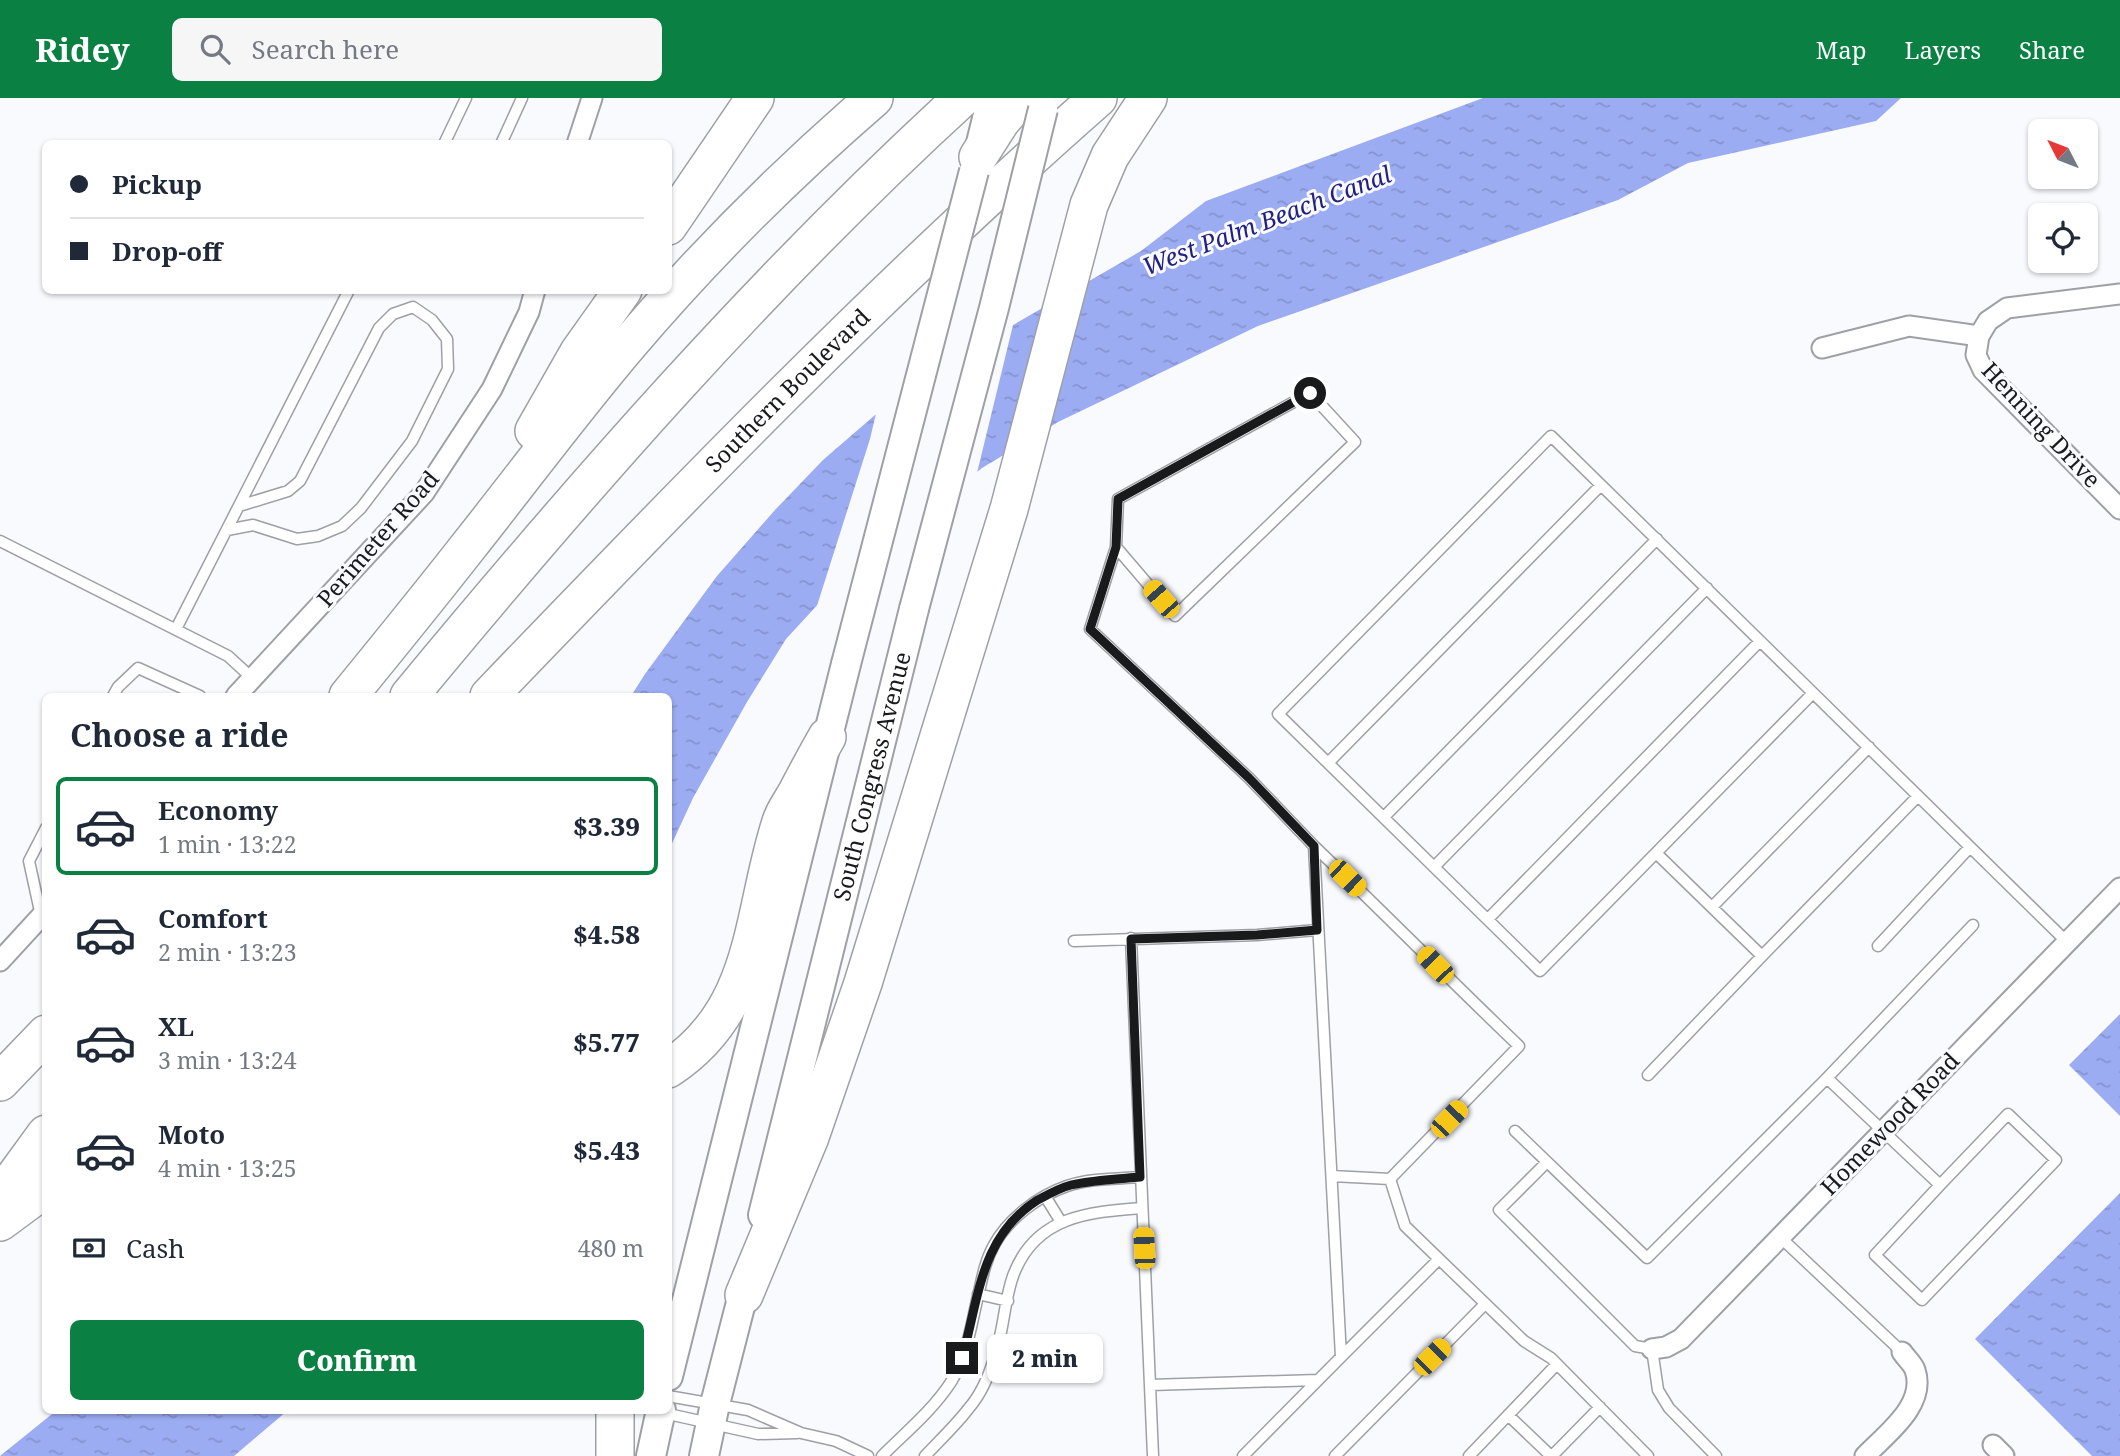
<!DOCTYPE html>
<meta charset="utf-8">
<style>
body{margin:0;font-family:"Noto Serif",serif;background:#f6f6f7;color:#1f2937;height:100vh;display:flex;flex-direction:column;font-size:26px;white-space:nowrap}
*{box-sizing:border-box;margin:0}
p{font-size:23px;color:#747a83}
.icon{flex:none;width:38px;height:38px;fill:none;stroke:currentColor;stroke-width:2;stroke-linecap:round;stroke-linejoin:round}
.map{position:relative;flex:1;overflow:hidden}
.sheet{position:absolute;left:42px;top:595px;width:630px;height:721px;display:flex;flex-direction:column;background:#fff;border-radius:10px;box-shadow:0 2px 5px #0004}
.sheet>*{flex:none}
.banner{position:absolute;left:42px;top:42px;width:630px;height:154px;border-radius:10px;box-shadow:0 2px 5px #0004;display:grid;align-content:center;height:154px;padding:0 28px;background:#fff}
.needle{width:46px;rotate:312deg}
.fabs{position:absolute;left:2028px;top:21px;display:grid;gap:14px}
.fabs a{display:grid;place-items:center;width:70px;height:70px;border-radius:10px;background:#fff;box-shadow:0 2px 5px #0004;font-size:35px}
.end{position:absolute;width:32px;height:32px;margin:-16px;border:9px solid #191a1c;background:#fff;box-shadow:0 0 0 4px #fff}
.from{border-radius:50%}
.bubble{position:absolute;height:49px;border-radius:10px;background:#fff;box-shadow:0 2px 5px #0004;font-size:23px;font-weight:800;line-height:49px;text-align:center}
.car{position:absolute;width:21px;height:42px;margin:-21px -10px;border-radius:9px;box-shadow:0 0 5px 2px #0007;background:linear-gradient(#f5c518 24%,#345 0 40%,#f5c518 0 76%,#345 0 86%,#f5c518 0)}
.banner b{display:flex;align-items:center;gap:24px;height:66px;font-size:26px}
.banner b+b{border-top:2px solid #e0e1e3}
.banner i{width:18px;height:18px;background:#1f2937}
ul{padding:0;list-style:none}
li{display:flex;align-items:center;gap:21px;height:98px;margin:0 14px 10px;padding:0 14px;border:4px solid transparent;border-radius:10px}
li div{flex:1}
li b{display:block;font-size:26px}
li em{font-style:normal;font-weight:800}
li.active{border-color:#0b8043}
li>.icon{width:63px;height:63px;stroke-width:1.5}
h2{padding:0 28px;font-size:32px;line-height:84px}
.pay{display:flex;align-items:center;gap:18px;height:77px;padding:0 28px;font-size:26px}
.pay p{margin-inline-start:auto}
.button{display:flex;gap:14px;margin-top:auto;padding:14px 28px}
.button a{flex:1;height:80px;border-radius:10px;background:#0b8043;color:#fff;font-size:28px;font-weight:800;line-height:80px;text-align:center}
header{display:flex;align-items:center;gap:42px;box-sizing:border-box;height:98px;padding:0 35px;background:#0b8043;color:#fff}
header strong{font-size:33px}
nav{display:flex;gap:38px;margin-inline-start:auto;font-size:24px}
.search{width:490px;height:63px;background:#f6f6f7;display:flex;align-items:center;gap:18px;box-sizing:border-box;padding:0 24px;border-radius:10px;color:#747a83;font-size:26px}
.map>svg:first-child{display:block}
.water{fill:url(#water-ripples)}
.pier{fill:#f9fafe}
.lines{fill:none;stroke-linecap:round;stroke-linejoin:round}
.lane-casing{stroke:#9ea0a6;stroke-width:13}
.street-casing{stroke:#9ea0a6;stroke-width:23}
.secondary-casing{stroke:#9ea0a6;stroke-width:32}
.highway-casing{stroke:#9ea0a6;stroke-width:40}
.lane{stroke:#fff;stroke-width:10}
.street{stroke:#fff;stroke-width:19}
.secondary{stroke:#fff;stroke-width:28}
.highway{stroke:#fff;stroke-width:37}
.secondary-bridge-casing{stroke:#9ea0a6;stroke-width:32;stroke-linecap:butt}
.secondary-bridge{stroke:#fff;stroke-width:28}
.route{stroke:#191a1c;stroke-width:9}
.labels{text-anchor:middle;stroke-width:6;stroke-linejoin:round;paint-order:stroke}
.street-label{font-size:23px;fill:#191a1c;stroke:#f9fafe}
.water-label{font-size:24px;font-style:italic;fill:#222183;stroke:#f9fafe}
</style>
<header>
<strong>Ridey</strong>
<div class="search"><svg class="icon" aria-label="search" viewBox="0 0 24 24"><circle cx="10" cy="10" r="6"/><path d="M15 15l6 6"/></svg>Search here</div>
<nav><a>Map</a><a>Layers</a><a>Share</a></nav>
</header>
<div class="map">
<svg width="2120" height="1358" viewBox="0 0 2120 1358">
<defs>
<pattern id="water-ripples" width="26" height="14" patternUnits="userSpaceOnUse" patternTransform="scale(1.75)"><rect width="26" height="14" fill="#9cacf2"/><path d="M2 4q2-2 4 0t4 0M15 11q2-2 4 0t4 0" fill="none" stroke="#8693cf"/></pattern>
</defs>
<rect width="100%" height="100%" fill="#f9fafe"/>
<path class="water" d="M1483 0H1901L1876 23 1688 65 1618 102 1258 228 1058 324 982 370 845 477 786 541 747 604 693 700 669 752 668 598H631L645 576 717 478 775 412 823 362 875 317 951 263 1141 153 1206 103Z
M2120 916V1018L2069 967Z
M2120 1095V1358H2092L1975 1241Z
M57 1312H287V1313L234 1358H0Z"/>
<path class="pier" d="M1014 223 976 379 847 479 815 514 870 341 877 311 949 260Z"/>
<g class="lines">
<g class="lane-casing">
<path id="lane" d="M444 46 466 0
M501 46 522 0
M227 432 253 427 297 441 318 438 342 428 361 410 412 343 448 271 447 241 432 222 413 209 393 216 379 230 300 383 288 393 239 408
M0 443 228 558 252 580
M1116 449 1175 518 1355 344 1310 295 1118 401 1116 449 1090 531 1249 680 1314 748 1341 1259 1243 1358
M176 531 349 192
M1813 595 1540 873 1278 616 1551 338 2067 844
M113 598 118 589 138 570 200 598
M1328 665 1601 387
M1384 719 1657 441
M1314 748C1383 814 1450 882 1519 948L1390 1081 1332 1078
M1656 755 1762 858 1918 698
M1434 769 1707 490
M1712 809 1869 649
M41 818 29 763 46 730
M1488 821 1760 543
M1131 840 1153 1358
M1074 843 1257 837 1317 832
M1878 848 1970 749
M1648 977 1762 858
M1515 1033 1647 1160 1827 980
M1547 1064 1499 1112 1635 1248 1652 1251 1658 1292 1669 1310 1716 1358
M1390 1081 1405 1128 1524 1243 1551 1260 1648 1358
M1940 1087 1875 1157 1922 1202 2056 1062 2008 1016 1940 1087 1827 980 1973 827
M1045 1098 1061 1124
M1780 1139 1902 1254
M978 1196 1008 1203
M1341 1259 1439 1161
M1150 1287 1318 1282
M668 1298 748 1312 801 1335 836 1343 868 1358
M664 1315 758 1336 797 1335
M1508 1317 1551 1358
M882 1358C905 1335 933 1312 951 1284 967 1259 971 1227 978 1198 982 1181 985 1163 994 1147 1008 1121 1038 1098 1067 1088 1090 1080 1117 1081 1140 1079
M925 1358C940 1342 956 1327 969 1310 981 1296 990 1275 995 1257 1004 1232 1004 1203 1013 1178 1035 1118 1088 1114 1142 1110
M1335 1358 1485 1206
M1469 1358 1557 1266
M1552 1358 1600 1309"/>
</g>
<g class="street-casing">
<path id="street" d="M577 46 592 0
M1979 238 1976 257 1983 272 2120 411
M1822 250 1909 228 1979 238 1988 223 2007 210 2120 196
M236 598 424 395 492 291 529 214 535 192
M0 863 46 813
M1652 1251 1666 1249 1681 1241 2120 790
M1993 1347 2004 1358
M1865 1358C1886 1336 1927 1307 1915 1272 1913 1266 1906 1260 1902 1254"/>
</g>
<g class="secondary-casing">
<g id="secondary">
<path d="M981 45 992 0"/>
<path id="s1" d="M763 1117 914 511"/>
<path d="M668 1278 846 566"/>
<path d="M651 1358 661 1312"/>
<path d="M704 1358 715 1306 748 1177"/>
</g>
</g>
<g class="highway-casing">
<g id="highway">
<path d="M978 59 1001 23 1021 0"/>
<path d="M668 128 755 0"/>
<path d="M534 333 579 254 623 192"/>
<path d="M348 598C388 549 428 500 467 450 521 382 572 313 628 247 703 159 786 76 874 0"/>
<path d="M409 598C582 389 762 183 962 0"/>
<path id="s2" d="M489 598C687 392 883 189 1098 0"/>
<path d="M668 971C759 912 751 816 781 724 784 714 791 705 796 696 806 677 816 658 827 639"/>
<path d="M0 984 46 936"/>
<path d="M0 1099 46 1036"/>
<path d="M0 1124 46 1090"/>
<path d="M744 1197 810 1039 863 885 1009 411 1089 107 1110 58 1148 0"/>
<path d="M615 1358V1312"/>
</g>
</g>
<use href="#lane" class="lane"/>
<use href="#street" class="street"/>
<use href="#secondary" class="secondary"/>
<use href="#highway" class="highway"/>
<g class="secondary-bridge-casing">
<path id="secondary-bridge" d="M914 511 994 210 1043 11
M846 566 974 73"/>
</g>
<use href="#secondary-bridge" class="secondary-bridge"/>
</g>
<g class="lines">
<path class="route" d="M962 1260C979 1200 980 1140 1036 1103 1047 1097 1059 1090 1071 1087 1093 1082 1117 1081 1140 1079L1131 841 1257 837 1317 832 1314 748 1249 680 1090 531 1116 449 1118 401 1310 295"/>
</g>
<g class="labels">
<g class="street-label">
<text dy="8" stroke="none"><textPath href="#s2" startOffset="427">Southern Boulevard</textPath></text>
<text transform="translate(2041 327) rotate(47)" y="8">Henning Drive</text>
<text transform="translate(378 441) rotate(-49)" y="8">Perimeter Road</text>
<text dy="8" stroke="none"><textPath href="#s1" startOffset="452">South Congress Avenue</textPath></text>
<text transform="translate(1890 1026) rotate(-46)" y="8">Homewood Road</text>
</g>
<g class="water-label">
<text transform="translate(1267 123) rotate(-21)" y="8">West Palm Beach Canal</text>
</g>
</g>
</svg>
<div class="fabs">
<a><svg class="needle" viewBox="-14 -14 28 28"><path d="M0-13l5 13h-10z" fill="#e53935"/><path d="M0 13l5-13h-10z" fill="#747a83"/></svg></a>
<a><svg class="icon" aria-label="locate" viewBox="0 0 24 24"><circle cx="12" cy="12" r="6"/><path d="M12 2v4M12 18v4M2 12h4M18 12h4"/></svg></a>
</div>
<i class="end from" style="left:1310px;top:295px"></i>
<i class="end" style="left:962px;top:1260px"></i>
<div class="bubble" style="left:987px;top:1236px;width:116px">2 min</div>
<i class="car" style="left:1161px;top:501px;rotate:319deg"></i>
<i class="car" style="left:1347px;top:780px;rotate:134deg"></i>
<i class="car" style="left:1435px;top:867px;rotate:316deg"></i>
<i class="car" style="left:1449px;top:1021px;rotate:44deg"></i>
<i class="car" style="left:1144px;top:1150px;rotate:357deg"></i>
<i class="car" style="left:1432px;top:1259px;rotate:45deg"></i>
<div class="banner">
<b><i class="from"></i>Pickup</b>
<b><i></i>Drop-off</b>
</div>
<section class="sheet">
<h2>Choose a ride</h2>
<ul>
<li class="active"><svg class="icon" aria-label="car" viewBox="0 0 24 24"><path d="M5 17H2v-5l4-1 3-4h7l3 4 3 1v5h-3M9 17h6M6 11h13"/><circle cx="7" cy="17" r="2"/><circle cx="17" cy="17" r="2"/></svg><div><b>Economy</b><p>1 min · 13:22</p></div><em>$3.39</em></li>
<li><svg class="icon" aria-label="car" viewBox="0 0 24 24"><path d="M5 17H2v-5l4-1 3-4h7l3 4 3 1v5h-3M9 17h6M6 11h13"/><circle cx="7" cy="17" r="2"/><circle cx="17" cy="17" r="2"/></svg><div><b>Comfort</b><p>2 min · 13:23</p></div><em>$4.58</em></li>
<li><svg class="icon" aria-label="car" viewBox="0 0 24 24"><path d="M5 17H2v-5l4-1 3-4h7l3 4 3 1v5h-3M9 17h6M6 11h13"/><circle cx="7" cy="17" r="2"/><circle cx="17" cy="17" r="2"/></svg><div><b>XL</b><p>3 min · 13:24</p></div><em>$5.77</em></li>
<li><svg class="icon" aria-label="car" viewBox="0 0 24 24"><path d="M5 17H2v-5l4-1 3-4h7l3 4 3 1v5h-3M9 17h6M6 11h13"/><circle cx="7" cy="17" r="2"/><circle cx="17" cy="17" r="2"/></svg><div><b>Moto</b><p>4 min · 13:25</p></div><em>$5.43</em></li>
</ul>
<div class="pay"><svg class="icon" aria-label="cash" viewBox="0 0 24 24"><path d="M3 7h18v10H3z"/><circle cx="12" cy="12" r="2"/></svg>Cash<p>480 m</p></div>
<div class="button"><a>Confirm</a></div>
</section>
</div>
